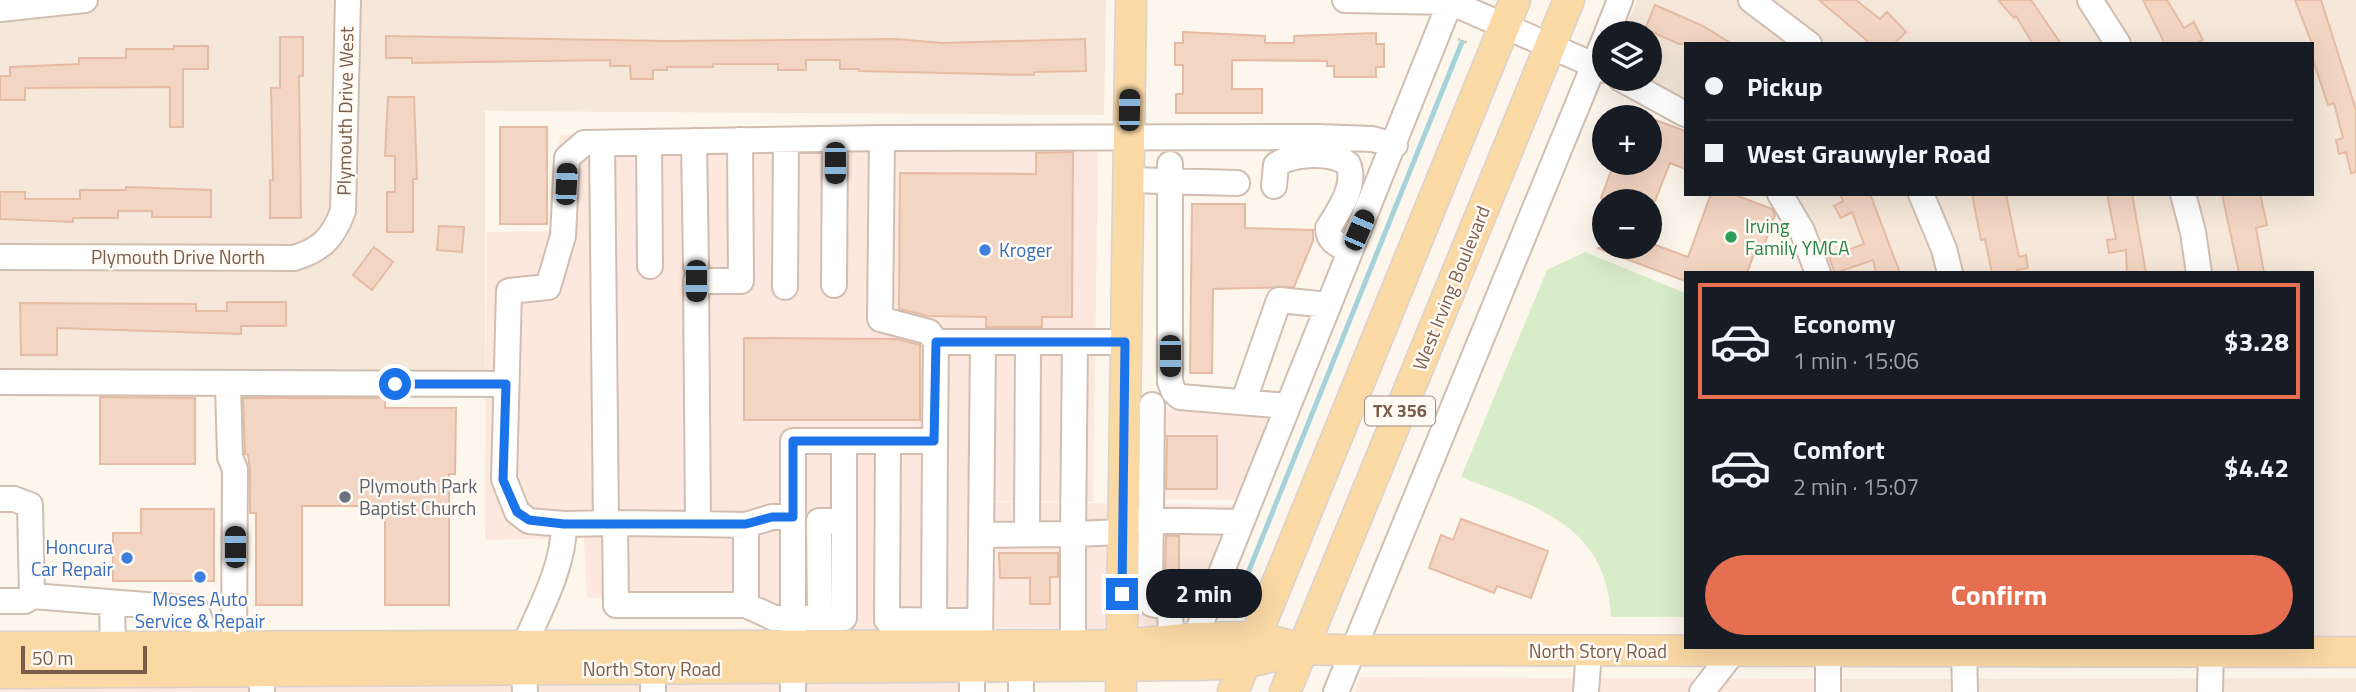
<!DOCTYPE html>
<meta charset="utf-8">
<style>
body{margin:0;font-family:"Titillium Web",sans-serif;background:#20242c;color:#f1f3f6;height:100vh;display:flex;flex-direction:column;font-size:26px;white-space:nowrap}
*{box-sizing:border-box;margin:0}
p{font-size:23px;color:#9ea1a6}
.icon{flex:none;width:38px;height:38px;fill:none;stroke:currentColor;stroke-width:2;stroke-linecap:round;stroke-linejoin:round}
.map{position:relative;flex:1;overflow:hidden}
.panel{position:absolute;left:1684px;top:271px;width:630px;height:378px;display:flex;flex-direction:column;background:#171b24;border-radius:0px;box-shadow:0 7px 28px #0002}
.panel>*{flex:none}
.top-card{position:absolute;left:1684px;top:42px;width:630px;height:154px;border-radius:0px;box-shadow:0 7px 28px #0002;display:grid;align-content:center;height:154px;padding:0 21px;background:#171b24}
.tools{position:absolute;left:1592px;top:21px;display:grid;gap:14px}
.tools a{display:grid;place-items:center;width:70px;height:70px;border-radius:50%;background:#171b24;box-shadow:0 7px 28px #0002;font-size:35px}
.scale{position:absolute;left:21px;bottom:18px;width:126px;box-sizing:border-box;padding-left:7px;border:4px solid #7a5c4d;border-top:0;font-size:19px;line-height:24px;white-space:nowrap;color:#7a5c4d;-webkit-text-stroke:5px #fffaf3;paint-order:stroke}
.end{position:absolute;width:32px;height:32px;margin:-16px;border:9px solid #1a73e8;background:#fff;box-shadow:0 0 0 4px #fff}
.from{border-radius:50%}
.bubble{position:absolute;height:49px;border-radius:24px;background:#171b24;box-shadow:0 7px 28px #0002;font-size:23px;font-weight:700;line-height:49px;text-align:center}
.car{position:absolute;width:21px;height:42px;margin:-21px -10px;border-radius:9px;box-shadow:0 0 5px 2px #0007;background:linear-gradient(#222 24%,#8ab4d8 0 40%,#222 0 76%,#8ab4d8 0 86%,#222 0)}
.top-card b{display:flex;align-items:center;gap:24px;height:66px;font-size:26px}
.top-card b+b{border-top:2px solid #363941}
.top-card i{width:18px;height:18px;background:#f1f3f6}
ul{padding:12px 0 0;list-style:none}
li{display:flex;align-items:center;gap:21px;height:116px;margin:0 14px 10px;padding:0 7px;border:4px solid transparent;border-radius:0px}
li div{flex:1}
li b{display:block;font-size:26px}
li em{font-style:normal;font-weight:700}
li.selected{border-color:#e76f51}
li>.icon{width:63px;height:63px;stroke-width:1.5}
.action{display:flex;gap:14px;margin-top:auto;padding:14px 21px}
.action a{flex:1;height:80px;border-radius:42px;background:#e76f51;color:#fff;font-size:28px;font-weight:700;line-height:80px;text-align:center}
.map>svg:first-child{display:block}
.residential{fill:#f5e8da}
.commercial{fill:#fde8e0}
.green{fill:#d8ecc9}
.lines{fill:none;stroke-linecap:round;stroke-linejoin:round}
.stream{stroke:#a5d3da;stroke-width:5}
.building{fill:#f3d5c3;stroke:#e6bba3;stroke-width:2}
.minor-casing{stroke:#d1beb0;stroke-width:28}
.major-casing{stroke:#dad1cd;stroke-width:33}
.path{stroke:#d9b8a5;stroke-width:2.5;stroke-dasharray:2 5;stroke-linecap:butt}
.minor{stroke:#fff;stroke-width:24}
.major{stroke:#fbd9a5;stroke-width:30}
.route{stroke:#1a73e8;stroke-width:9}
.leisure-dot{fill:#2e9e5b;stroke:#fffaf3;stroke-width:2.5}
.shop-dot{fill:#3f7fe0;stroke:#fffaf3;stroke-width:2.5}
.worship-dot{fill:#6b7280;stroke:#fffaf3;stroke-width:2.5}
.labels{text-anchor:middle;stroke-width:5;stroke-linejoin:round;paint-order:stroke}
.shield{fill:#fffaf3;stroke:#a28b7f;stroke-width:2}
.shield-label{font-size:18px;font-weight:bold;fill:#7a5c4d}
.street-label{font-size:19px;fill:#7a5c4d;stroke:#fffaf3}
.leisure-label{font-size:19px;fill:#27864d;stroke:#fffaf3;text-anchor:start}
.shop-label{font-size:19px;fill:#366cbe;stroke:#fffaf3;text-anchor:start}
.worship-label{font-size:19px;fill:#5b616d;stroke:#fffaf3;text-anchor:start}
</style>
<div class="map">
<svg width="2356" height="692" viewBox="0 0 2356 692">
<rect width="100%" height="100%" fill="#fdf6ec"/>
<path class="residential" d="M0 0H1106L1104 115 485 111V370L0 375Z
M1637 0H2356V635H2312V273H1830L1790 194H2312V44H1685V101L1648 79H1650V33H1623Z
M2356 678V692H1843V679Z"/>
<path class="commercial" d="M1080 134 1098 153 1093 502 971 501 968 628 776 629 745 616 618 617 609 609 607 599 587 597 584 538 485 540 486 232 557 231V151L561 135Z
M1276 408 1239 500 1138 499V409Z
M988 502 1236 505 1194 612 1147 629 988 627Z
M1360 677 1843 679V692H1354Z
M986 682V692H0V687Z"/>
<path class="green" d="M1585 252 1685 293V617H1611C1607 524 1534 506 1461 477L1547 270Z"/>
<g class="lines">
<path class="stream" d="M1231 615 1462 42"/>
</g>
<path class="building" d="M1819 0H1856L1880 19 1887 12 1906 32 1894 44H1871Z
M1998 0H2031L2061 44H2033L2016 16 2014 18Z
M2143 0H2167L2184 28 2194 22 2203 40 2195 44H2165Z
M2295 0H2321L2356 110V172L2351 173 2346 152 2339 154 2336 140 2343 138 2334 103 2328 105 2312 57V44Z
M1655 5 1703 26 1732 44H1679L1645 29Z
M1183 32 1265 36V43H1294V36L1376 33V44H1384V67H1376V77H1334V66H1327V61L1232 60V89H1262V113H1176V94H1183V65H1175V43H1183Z
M386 36 666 41 896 39 942 43 1085 39 1086 71 1034 72V75L859 71V69H840V60H806V70H778V64H713V67H667V70H653V79H631L630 66H610V60L412 63V58H386Z
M280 37H303V76H299L301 218H270V180H273L271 88H280Z
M174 46H208V69H183V127H170V87L25 88V100H0V76H10V67L79 64V58H126V49H174Z
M388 97H414L417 179H413V232H387V192H395V156H385Z
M1650 118 1685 131V169L1670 163 1655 201H1610L1601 198 1614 163H1650Z
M500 127H547V224H500Z
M1073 152 1072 317H1042V327H986V317L928 316 899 309 900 173 1036 174V153Z
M126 187 211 190V217H152V211H118V218H73V222L0 219V192H25V199H80V190H126Z
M1711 194H1733L1772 209 1775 215 1760 256 1754 254 1747 273H1685V281L1597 248 1650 247V243L1688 257Z
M1840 194H1870L1900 273H1876L1873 260 1835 273 1829 257 1864 244 1852 212 1841 218 1834 206 1843 201Z
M1972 194H2006L2019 257 2026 255 2028 268 2017 270 2018 273H1992L1985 239 1981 240Z
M2107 194H2132L2146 273H2127L2126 250 2109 253 2107 240 2116 239Z
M2222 194H2260L2267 225 2256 228 2264 273H2239Z
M1192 204H1245V228L1313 230V241L1294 287 1213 289 1212 373H1190Z
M439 226 464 227 462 252 437 250Z
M374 247 393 262 372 290 353 275Z
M227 302H286V326H241V334L57 328V355H21L20 303 196 304V311H227Z
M744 338 897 339 920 345V420H744Z
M100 397 195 398V464H100Z
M243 398H385V408H456L455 474H449V605H385V506H302V605H256V513H250V469L248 455 245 454Z
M1167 436H1217V489H1166Z
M141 509H214V581H113V533H141Z
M1461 519 1548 551 1531 598 1497 586 1494 593 1429 568 1441 535 1453 540Z
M1166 536H1179V583H1165Z
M999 553H1058V577H1050V604H1030V578H1000Z"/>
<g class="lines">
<g class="minor-casing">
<path id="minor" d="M1345 0 1450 2 1605 70
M1751 0 1809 44
M2090 0 2118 44
M0 9 85 0
M1607 33 1620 0
M1621 79 1685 114
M882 138 880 319 929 332 936 342H983L980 645
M694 141 696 266
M649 142 650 266
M602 143 606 523
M1170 164V382L1174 392 1180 397 1288 406
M1128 180 1237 183
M1274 186 1276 165C1292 153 1332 151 1348 164 1357 185 1339 211 1328 228 1328 242 1339 245 1350 251
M1780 194 1802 231 1818 273
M1921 194 1944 249 1950 273
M2183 194 2193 232 2199 273
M0 257 294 258C321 250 333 238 343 211L348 0
M834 285 835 139
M785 287 786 140
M936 342 935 441H888L887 620 980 621
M983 342H1125
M0 382 506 384
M228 384 230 457 235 469 234 646
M1244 400 1279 300 1328 305
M1152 405 1150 599 1152 604 1170 608 1171 640
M0 499H14L30 505 32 596 25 601H0
M1133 520 1241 522
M615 523 698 524
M564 524 615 523 616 605H746V525L698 524 696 281H741L740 140
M746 525 772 517H793
M1027 534 1028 342
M981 535 1073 534 1075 342
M32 596 196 609 204 632 205 665
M112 604 113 647
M746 605 774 618H844V441
M820 618 819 521H844
M934 620 935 441
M1195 638 1451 0
M1073 645V534L1123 532
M524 646C541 607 564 566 564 524L529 521 517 512 504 479 509 291 548 287 563 236 567 158 584 143 882 138 1318 137 1372 139 1395 145
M1964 648 1965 692
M1828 652V692
M524 670 525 692
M262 692 263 654
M653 692V669
M793 692V441H888
M972 692V666
M1021 692V666
M1336 692 1605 38
M1586 692 1589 651
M1702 692 1734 651
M2210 692 2211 648"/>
</g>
<g class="major-casing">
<path id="major" d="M0 647 1122 645 1195 638 1256 637 1303 649 1339 650 2356 652
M0 673 1194 665 1245 663 1299 650
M1121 692 1131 0
M1233 692 1515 0
M1285 692 1569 0"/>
</g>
<path class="path" d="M1458 39 1471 44"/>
<use href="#minor" class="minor"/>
<use href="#major" class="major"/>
</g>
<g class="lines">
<path class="route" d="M395 384H506L503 480 517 512 529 520 564 524H746L772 517H793V441H934L936 342H1125L1122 594"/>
</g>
<circle class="leisure-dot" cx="1731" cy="237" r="7"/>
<g class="shop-dot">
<circle cx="985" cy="250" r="7"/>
<circle cx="127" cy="558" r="7"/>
<circle cx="200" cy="577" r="7"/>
</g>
<circle class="worship-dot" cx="345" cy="497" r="7"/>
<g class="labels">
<rect class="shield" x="1365" y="396.5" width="70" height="29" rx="5"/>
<g class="shield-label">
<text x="1400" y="417">TX 356</text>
</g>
<g class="street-label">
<text transform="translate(345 111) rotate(-89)" y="7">Plymouth Drive West</text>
<text x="178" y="264">Plymouth Drive North</text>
<text transform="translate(1451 288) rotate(-68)" y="7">West Irving Boulevard</text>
<text x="1598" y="658">North Story Road</text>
<text x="652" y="676">North Story Road</text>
</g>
<g class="leisure-label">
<text x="1745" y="233">Irving<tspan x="1745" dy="22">Family YMCA</tspan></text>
</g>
<g class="shop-label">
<text x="999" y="257">Kroger</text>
<text x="113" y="554" text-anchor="end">Honcura<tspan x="113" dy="22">Car Repair</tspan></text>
<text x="200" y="606" text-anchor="middle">Moses Auto<tspan x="200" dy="22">Service &amp; Repair</tspan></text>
</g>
<g class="worship-label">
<text x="359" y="493">Plymouth Park<tspan x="359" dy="22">Baptist Church</tspan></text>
</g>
</g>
</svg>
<div class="tools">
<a><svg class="icon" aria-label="layers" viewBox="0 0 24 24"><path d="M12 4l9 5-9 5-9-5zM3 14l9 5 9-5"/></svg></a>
<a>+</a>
<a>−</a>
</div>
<div class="scale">50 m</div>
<i class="end from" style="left:395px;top:384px"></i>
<i class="end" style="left:1122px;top:594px"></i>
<div class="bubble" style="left:1146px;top:569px;width:116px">2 min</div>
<i class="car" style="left:1129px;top:110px;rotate:1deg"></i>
<i class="car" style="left:835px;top:163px;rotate:180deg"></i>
<i class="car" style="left:566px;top:184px;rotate:3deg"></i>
<i class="car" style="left:1359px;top:230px;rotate:23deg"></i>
<i class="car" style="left:696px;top:281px;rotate:180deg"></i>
<i class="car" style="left:1170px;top:356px;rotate:180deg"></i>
<i class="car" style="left:235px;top:547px;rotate:0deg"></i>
<div class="top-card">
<b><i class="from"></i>Pickup</b>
<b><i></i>West Grauwyler Road</b>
</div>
<section class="panel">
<ul>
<li class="selected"><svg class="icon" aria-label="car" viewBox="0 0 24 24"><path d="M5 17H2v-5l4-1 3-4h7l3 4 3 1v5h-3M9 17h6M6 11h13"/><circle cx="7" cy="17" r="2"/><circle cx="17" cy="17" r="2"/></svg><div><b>Economy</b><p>1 min · 15:06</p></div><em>$3.28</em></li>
<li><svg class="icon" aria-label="car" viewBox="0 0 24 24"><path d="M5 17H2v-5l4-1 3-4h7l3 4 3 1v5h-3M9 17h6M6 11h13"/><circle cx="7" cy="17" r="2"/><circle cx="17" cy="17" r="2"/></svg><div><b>Comfort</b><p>2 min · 15:07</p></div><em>$4.42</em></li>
</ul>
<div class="action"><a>Confirm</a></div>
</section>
</div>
